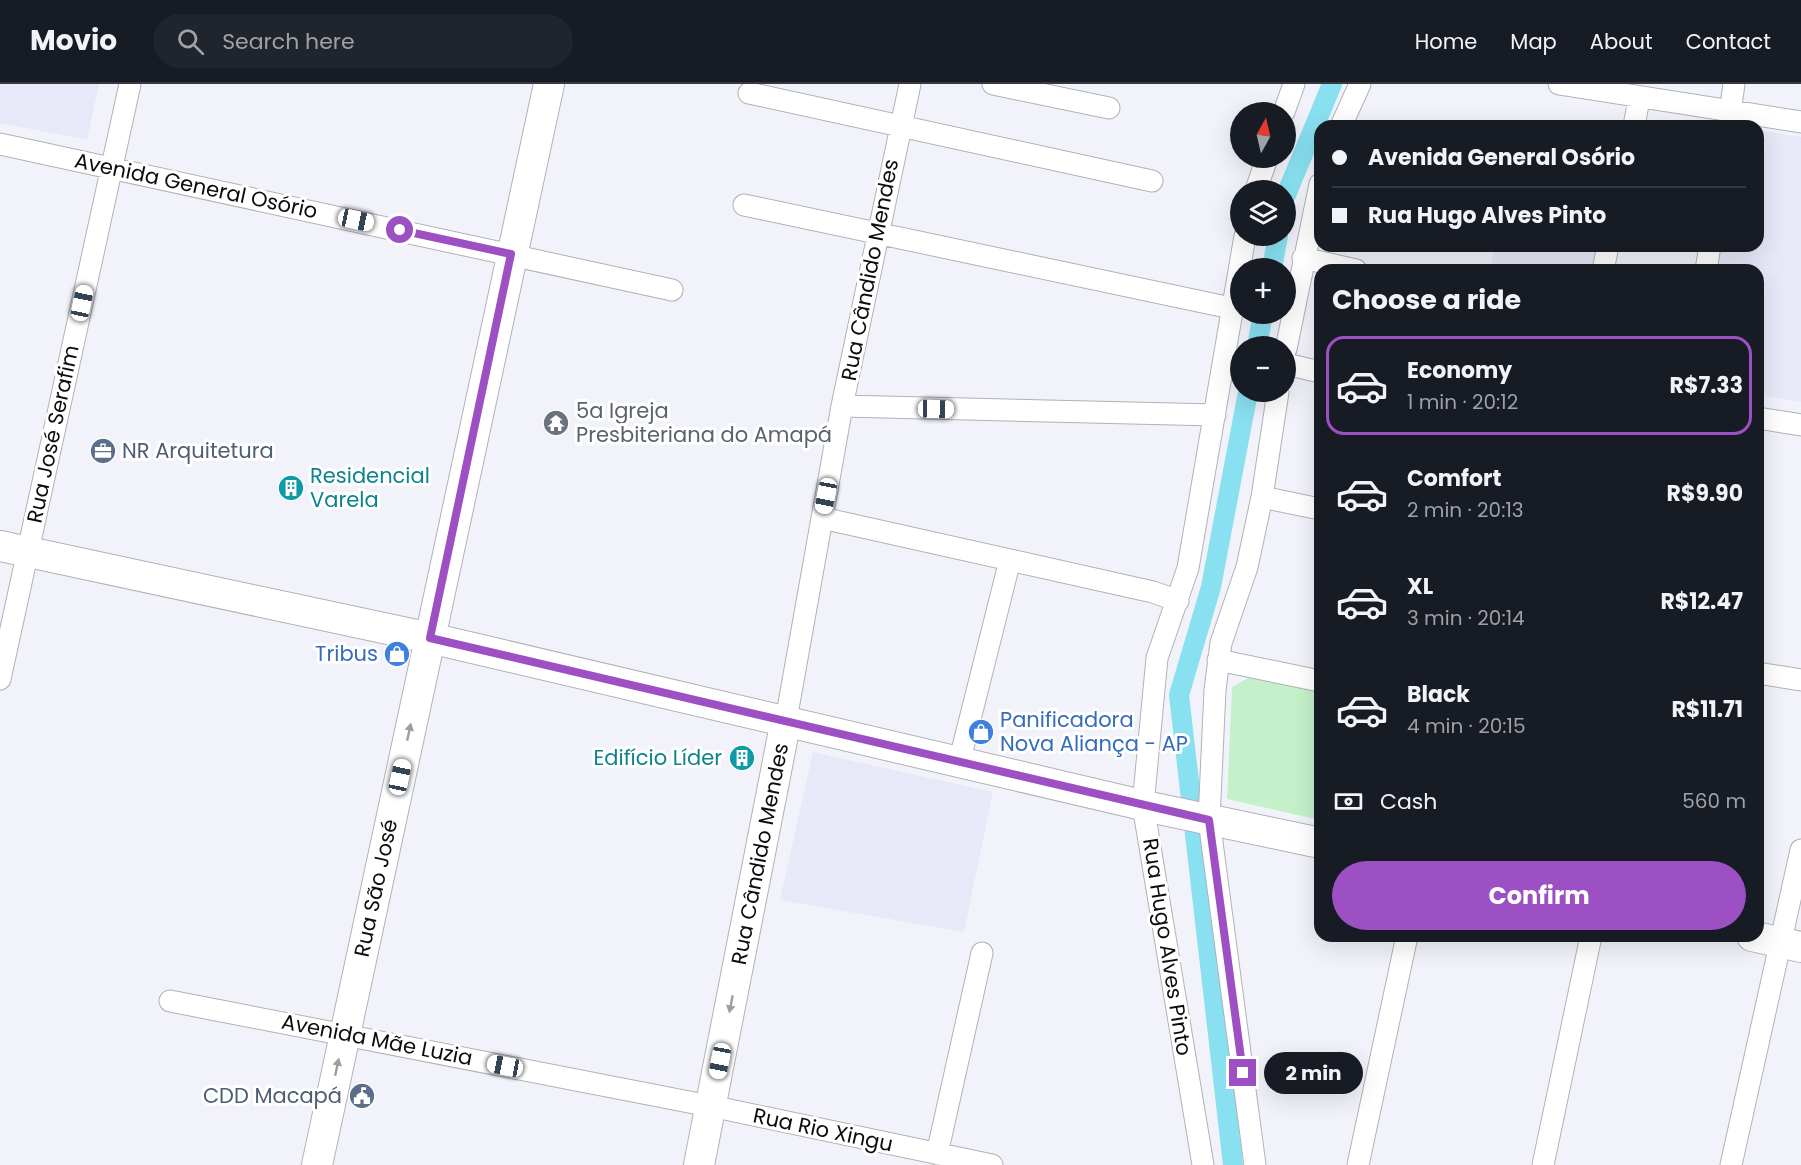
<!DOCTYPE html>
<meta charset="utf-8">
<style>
body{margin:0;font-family:Poppins,sans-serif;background:#20242c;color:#f1f3f6;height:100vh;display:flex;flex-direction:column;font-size:22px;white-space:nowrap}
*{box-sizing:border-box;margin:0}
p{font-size:20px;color:#9ea1a6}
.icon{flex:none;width:33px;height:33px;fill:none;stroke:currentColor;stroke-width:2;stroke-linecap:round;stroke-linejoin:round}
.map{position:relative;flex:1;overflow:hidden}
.side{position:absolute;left:1314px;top:180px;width:450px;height:678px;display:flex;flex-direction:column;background:#171b24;border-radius:18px;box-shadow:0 6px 24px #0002}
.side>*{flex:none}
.banner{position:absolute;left:1314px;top:36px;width:450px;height:132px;border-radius:18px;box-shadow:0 6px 24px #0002;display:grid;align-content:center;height:132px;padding:0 18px;background:#171b24}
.needle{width:39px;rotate:8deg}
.tools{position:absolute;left:1230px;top:18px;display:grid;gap:12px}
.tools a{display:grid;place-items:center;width:66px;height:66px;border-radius:50%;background:#171b24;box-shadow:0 6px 24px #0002;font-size:30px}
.end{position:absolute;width:27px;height:27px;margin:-14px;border:8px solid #9c50c3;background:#fff;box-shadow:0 0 0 3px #fff}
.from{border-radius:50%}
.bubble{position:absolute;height:42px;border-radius:21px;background:#171b24;box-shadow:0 6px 24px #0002;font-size:20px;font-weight:700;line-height:42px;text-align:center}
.car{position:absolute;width:18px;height:36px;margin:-18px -9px;border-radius:8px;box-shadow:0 0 4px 2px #0007;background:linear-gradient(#fff 24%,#345 0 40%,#fff 0 76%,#345 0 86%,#fff 0)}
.banner b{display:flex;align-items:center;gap:21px;height:57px;font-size:22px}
.banner b+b{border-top:2px solid #363941}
.banner i{width:15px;height:15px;background:#f1f3f6}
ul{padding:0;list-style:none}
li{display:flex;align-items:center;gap:18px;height:99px;margin:0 12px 9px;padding:0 6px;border:3px solid transparent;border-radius:18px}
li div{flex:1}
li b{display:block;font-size:22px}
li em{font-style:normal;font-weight:700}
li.on{border-color:#9c50c3}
li>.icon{width:54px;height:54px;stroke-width:1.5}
h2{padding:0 18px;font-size:27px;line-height:72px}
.pay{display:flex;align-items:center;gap:15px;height:66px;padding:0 18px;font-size:22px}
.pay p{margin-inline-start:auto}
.primary-button{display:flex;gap:12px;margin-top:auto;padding:12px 18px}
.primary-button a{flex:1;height:69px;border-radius:36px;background:#9c50c3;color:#fff;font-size:24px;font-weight:700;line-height:69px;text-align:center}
header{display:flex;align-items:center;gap:36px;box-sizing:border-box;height:84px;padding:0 30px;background:#171b24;border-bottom:2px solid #363941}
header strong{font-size:28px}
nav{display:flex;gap:33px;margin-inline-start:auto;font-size:21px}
.search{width:420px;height:54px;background:#20242c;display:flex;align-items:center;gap:15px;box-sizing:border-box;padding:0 21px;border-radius:33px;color:#9ea1a6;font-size:22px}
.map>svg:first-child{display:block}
.built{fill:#e7e9f8}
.green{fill:#c4f1ca}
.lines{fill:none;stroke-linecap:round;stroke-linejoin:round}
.canal{stroke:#89e0f0;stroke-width:20}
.street-casing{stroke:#b1b1b9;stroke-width:23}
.secondary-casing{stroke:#b1b1b9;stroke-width:32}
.street{stroke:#fff;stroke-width:21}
.secondary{stroke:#fff;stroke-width:30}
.oneway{fill:#9e9e9f}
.route{stroke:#9c50c3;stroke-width:8}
.labels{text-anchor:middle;stroke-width:6;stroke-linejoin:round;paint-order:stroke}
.street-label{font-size:21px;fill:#0c0c0e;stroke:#fff}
.worship-label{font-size:21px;fill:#5b616d;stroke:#fff;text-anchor:start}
.service-label{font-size:21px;fill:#4e5e75;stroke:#fff;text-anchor:start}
.culture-label{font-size:21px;fill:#0d838f;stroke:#fff;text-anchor:start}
.shop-label{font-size:21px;fill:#366cbe;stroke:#fff;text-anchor:end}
</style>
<header>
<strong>Movio</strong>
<div class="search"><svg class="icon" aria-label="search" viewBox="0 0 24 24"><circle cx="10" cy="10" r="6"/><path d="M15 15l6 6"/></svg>Search here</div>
<nav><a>Home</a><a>Map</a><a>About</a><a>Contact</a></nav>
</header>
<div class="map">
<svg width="1801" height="1081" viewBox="0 0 1801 1081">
<rect width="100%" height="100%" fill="#f2f3fa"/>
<path class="built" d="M0 0H99L87 56 0 39Z
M1758 46 1801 53V318L1758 311V186H1718L1721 162H1758Z
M1495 162H1597L1592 186H1490Z
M813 668 993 708 964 848 780 816Z"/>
<path class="green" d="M1257 589 1320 602V736L1227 715 1232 603Z"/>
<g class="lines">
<path class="canal" d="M1286 111 1332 0
M1272 184 1278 152
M1257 262 1263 230
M1233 1081 1179 611 1211 503 1248 308"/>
<g class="street-casing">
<path id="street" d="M993 0 1109 24
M1559 0 1801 38
M749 9 1152 97
M1284 28 1294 0
M1341 42 1360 0
M1634 42 1639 15
M1728 42 1734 0
M0 60 672 206
M1256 106 1267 74
M744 121 1231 224
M1303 174 1356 186
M1603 186 1608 162
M1706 186 1710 162
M1286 265 1320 100
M1286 280 1320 288
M842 322 1215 331
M1758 334 1801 341
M1262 413 1320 425
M822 434 1153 508 1178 517
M1218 576 1320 597
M1758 589 1801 596
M0 595 130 0
M786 636 842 322 910 0
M959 679 1010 476
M170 917 725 1025 992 1081
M937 1070 982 869
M1203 1081 1143 721 1157 574 1188 484 1245 152
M1255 1081 1209 736 1215 606 1221 559 1247 483 1262 413 1278 308
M1358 1081 1407 852
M1543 1081 1591 852
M1731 1081 1801 766"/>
</g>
<g class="secondary-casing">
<path id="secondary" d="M0 462 430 554 1159 725 1320 759
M1752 852 1801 863
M317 1081 549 0
M699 1081 786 636"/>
</g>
<use href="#street" class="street"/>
<use href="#secondary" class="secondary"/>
</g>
<defs><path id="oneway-solid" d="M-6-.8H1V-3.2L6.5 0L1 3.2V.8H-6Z" transform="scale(1.5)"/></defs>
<g class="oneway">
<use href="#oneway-solid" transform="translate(409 648) rotate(-78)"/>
<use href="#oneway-solid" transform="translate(731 920) rotate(101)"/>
<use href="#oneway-solid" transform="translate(337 983) rotate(-78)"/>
</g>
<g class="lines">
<path class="route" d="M400 146 511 170 430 554 1209 736 1243 989"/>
</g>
<defs>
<g id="temple-disc" transform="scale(1.35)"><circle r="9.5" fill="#6b7280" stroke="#fff"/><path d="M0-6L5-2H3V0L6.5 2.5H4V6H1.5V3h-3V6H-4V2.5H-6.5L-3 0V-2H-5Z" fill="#fff"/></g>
<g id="office-disc" transform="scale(1.35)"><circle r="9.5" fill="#5c6f8a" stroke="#fff"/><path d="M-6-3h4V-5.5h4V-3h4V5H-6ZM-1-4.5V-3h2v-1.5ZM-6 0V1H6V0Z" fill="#fff"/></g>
<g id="building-disc" transform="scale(1.35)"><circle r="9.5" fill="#0f9aa8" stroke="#fff"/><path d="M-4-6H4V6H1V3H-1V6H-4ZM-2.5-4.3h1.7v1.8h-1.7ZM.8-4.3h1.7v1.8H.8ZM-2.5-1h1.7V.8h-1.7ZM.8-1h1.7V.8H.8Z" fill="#fff"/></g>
<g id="shop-disc" transform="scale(1.35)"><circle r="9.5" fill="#3f7fe0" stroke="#fff"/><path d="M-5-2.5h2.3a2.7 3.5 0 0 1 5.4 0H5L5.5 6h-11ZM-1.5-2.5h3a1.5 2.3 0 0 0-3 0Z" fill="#fff"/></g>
<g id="civic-disc" transform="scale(1.35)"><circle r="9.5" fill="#5c6f8a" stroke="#fff"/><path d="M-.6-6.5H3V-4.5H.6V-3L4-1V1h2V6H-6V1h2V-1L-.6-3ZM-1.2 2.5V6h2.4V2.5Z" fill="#fff"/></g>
</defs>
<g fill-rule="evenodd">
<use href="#temple-disc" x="556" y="339"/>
<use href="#office-disc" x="103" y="367"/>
<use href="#building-disc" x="291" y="404"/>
<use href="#shop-disc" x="397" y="570"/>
<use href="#shop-disc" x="981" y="648"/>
<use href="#building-disc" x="742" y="674"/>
<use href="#civic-disc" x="362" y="1012"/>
</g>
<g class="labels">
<g class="street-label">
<text transform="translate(196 102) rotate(12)" y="7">Avenida General Osório</text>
<text transform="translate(870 186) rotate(-79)" y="7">Rua Cândido Mendes</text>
<text transform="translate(53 350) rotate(-78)" y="7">Rua José Serafim</text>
<text transform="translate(760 770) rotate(-79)" y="7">Rua Cândido Mendes</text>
<text transform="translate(376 804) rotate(-78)" y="7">Rua São José</text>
<text transform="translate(1167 863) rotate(81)" y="7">Rua Hugo Alves Pinto</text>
<text transform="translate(377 956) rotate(11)" y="7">Avenida Mãe Luzia</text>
<text transform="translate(823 1046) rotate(12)" y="7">Rua Rio Xingu</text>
</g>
<g class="worship-label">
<text x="576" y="334">5a Igreja<tspan x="576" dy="24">Presbiteriana do Amapá</tspan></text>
</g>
<g class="service-label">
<text x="122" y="374">NR Arquitetura</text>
<text x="342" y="1019" text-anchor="end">CDD Macapá</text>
</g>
<g class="culture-label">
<text x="310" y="399">Residencial<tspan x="310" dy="24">Varela</tspan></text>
<text x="722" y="681" text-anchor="end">Edifício Líder</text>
</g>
<g class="shop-label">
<text x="378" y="577">Tribus</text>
<text x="1000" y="643" text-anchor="start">Panificadora<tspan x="1000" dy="24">Nova Aliança - AP</tspan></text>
</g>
</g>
</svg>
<div class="tools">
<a><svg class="needle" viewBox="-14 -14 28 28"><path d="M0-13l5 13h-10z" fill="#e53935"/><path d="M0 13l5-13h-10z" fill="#9ea1a6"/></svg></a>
<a><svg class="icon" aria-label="layers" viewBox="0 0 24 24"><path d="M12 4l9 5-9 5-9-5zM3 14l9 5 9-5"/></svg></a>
<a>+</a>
<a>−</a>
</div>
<i class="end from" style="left:400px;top:146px"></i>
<i class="end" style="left:1243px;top:989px"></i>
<div class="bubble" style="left:1264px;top:968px;width:99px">2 min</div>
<i class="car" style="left:356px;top:136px;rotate:102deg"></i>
<i class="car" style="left:82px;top:219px;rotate:12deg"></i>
<i class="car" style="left:936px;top:325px;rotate:91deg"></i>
<i class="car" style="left:826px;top:412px;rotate:191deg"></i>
<i class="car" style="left:400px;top:693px;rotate:12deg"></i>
<i class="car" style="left:720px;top:977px;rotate:191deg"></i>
<i class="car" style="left:505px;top:982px;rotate:281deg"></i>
<div class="banner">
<b><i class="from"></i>Avenida General Osório</b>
<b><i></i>Rua Hugo Alves Pinto</b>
</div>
<section class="side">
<h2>Choose a ride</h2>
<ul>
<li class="on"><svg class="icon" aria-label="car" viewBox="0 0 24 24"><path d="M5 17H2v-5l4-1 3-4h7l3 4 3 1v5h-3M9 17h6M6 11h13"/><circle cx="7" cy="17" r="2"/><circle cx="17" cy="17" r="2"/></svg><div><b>Economy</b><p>1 min · 20:12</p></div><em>R$7.33</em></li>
<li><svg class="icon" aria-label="car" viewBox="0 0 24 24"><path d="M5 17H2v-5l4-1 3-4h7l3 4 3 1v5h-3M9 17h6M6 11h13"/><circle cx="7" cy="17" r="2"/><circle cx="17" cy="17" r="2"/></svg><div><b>Comfort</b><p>2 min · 20:13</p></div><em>R$9.90</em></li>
<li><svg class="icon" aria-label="car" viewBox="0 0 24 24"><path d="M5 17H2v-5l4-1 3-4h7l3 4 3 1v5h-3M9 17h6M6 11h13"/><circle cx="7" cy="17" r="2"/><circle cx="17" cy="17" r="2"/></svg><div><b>XL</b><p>3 min · 20:14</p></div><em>R$12.47</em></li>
<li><svg class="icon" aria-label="car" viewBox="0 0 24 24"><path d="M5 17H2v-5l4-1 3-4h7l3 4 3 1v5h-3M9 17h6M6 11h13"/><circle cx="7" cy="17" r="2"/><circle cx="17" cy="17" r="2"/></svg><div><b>Black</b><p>4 min · 20:15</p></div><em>R$11.71</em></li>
</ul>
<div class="pay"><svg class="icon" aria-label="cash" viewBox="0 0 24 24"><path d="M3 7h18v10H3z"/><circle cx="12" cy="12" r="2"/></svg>Cash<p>560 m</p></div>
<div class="primary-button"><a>Confirm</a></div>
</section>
</div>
